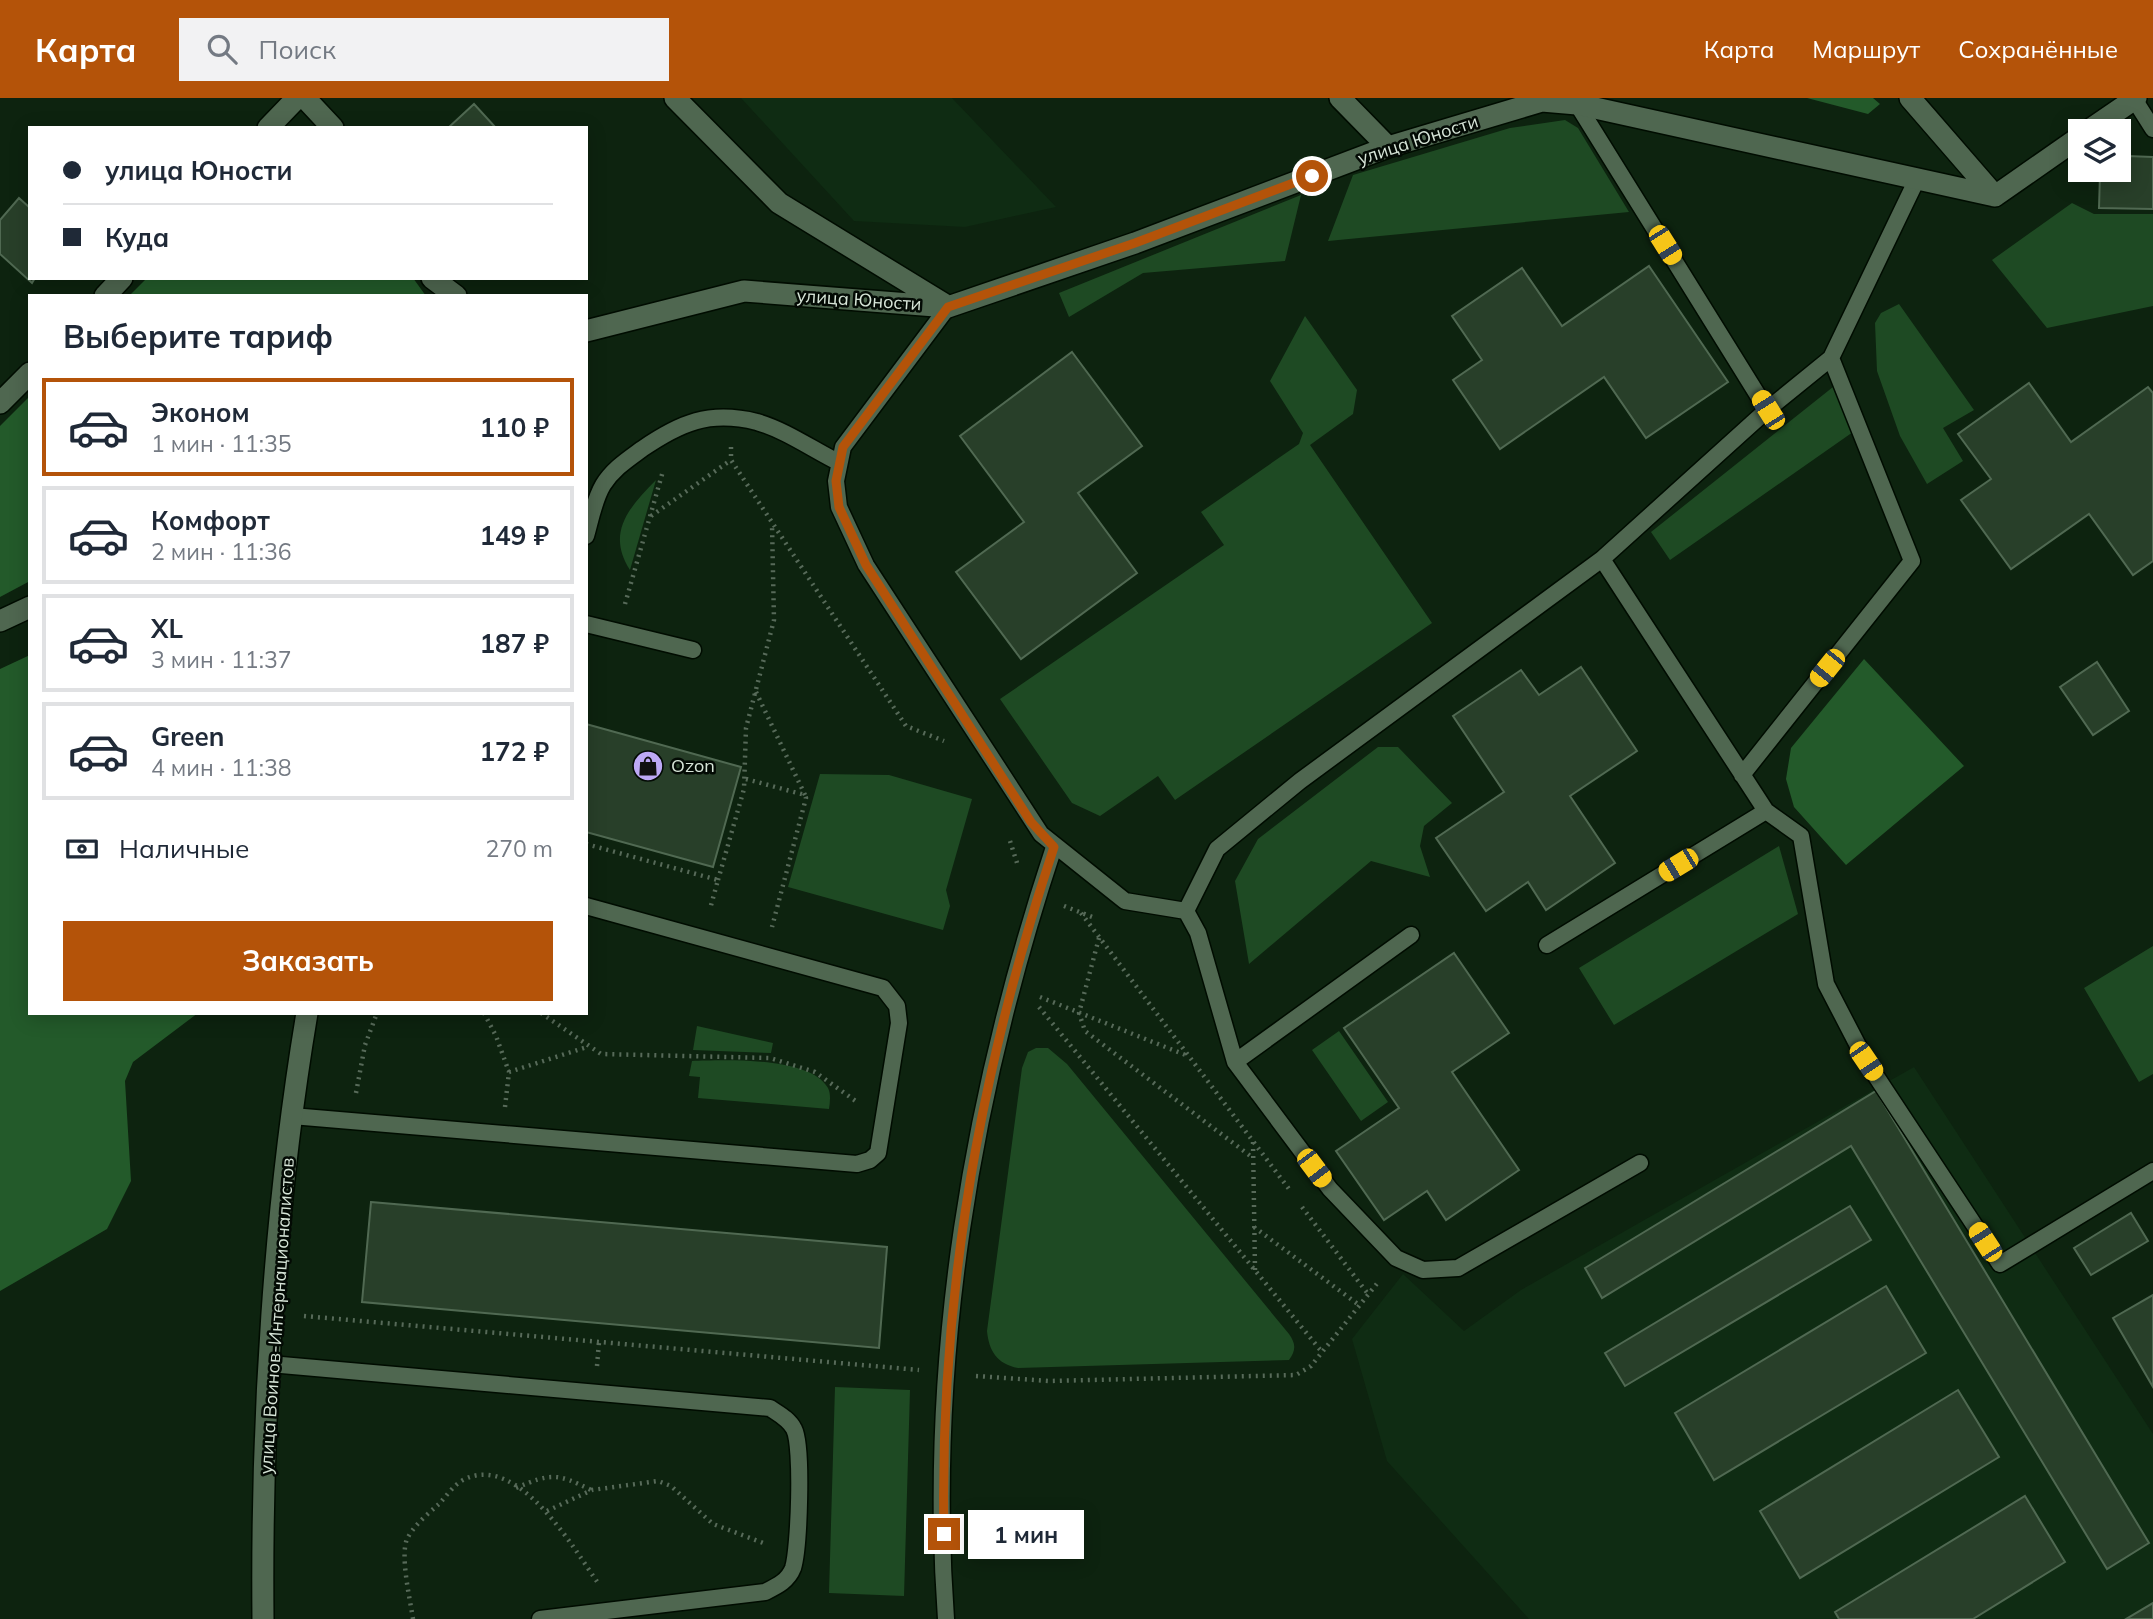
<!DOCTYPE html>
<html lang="ru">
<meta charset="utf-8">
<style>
body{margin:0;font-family:Mulish,sans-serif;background:#f2f2f3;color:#1f2937;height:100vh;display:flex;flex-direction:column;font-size:26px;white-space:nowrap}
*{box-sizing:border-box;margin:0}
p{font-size:23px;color:#747a83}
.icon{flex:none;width:38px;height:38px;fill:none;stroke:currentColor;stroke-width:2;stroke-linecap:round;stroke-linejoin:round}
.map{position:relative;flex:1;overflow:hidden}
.drawer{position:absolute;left:28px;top:196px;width:560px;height:721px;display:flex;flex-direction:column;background:#fff;border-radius:0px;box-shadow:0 4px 18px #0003}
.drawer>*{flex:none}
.banner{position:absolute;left:28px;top:28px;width:560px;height:154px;border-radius:0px;box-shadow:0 4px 18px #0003;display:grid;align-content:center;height:154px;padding:0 35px;background:#fff}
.tools{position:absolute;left:2068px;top:21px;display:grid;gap:14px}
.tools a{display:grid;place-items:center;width:63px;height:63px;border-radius:0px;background:#fff;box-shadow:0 4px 18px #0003;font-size:35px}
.end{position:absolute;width:32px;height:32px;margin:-16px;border:9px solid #b45309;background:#fff;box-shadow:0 0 0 4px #fff}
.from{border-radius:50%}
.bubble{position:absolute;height:49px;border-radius:0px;background:#fff;box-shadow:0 4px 18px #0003;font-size:23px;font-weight:700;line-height:49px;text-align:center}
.car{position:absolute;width:21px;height:42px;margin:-21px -10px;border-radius:9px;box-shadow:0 0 5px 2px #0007;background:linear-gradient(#f5c518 24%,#345 0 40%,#f5c518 0 76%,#345 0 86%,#f5c518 0)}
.banner b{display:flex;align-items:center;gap:24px;height:66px;font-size:26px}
.banner b+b{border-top:2px solid #e0e1e3}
.banner i{width:18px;height:18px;background:#1f2937}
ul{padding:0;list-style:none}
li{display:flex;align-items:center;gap:21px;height:98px;margin:0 14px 10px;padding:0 21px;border:4px solid #e0e1e3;border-radius:0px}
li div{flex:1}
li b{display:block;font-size:26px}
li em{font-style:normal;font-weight:700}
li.current{border-color:#b45309}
li>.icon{width:63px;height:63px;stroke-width:1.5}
h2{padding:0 35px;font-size:32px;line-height:84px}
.pay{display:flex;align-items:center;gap:18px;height:77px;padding:0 35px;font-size:26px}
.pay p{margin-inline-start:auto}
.button{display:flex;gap:14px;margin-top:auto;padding:14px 35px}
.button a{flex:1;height:80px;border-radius:0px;background:#b45309;color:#fff;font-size:28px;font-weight:700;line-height:80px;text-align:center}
header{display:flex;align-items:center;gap:42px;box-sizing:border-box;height:98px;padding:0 35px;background:#b45309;color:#fff}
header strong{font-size:33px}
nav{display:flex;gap:38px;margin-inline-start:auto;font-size:24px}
.search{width:490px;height:63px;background:#f2f2f3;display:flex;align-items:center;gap:18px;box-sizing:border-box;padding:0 24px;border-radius:0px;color:#747a83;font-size:26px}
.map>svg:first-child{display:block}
.built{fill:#0f2c13}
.green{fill:#1e4a23}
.forest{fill:#235a2a}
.building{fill:#283f29;stroke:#506952;stroke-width:2}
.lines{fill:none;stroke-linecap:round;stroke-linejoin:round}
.lane-casing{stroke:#000c00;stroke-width:19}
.street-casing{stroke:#000c00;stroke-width:24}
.path{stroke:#576a59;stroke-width:4.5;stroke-dasharray:2 5;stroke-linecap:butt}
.lane{stroke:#4f6750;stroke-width:16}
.street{stroke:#4f6750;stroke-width:21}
.route{stroke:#b45309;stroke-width:9}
.labels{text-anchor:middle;stroke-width:5;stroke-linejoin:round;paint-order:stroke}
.street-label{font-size:18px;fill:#d7e5d8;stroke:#030a04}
.poi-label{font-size:18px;fill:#d7e5d8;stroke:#030a04;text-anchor:start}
</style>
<header>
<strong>Карта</strong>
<div class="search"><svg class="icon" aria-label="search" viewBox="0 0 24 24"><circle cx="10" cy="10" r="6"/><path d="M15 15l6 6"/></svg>Поиск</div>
<nav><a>Карта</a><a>Маршрут</a><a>Сохранённые</a></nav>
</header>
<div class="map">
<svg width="2153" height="1521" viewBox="0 0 2153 1521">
<rect width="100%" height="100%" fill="#0d230f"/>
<path class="built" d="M741 0H952L1056 109 965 129 854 123Z
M1914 969 2153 1336V1521H1529L1387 1363 1352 1241 1403 1176 1464 1233 1521 1192Z"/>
<path class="green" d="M1565 22 1578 30 1629 114 1328 143 1353 77 1510 30Z
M1301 97 1285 163 1143 175 1069 219 1059 195Z
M2072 105 2094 116H2153V208L2047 230 1992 162Z
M1899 206 1974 312 1943 330 1963 363 1927 386 1900 338 1877 273 1875 225 1881 215Z
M1305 218 1357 292 1353 316 1310 347 1432 525 1175 702 1158 678 1100 718 1072 705 1000 601 1224 447 1201 414 1299 346 1303 335 1270 283Z
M1833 289 1853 334 1670 462 1651 434Z
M656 382 630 472C606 435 629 409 656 382Z
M1378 649H1398L1452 705 1424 728 1420 748 1430 779 1371 763 1249 866 1235 783 1258 741Z
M820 676 889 677 972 701 946 792 950 808 943 832 788 789Z
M1779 748 1798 816 1614 927 1579 870Z
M2153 848V976L2139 984 2084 890Z
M697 928 773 945 771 955 693 952Z
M1339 933 1388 1004 1361 1023 1312 952Z
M1036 950H1048L1067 966 1289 1236C1296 1246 1296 1252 1289 1262L1018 1270C997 1266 989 1253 987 1233L1022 970 1028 954Z
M692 963C723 962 810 958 828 990 831 996 830 1004 829 1011L698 1000 700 979 689 978Z
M835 1289 910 1292 904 1498 829 1495Z"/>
<path class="forest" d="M1807 0H1873L1880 6 1868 16Z
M147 180H413L426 198H129Z
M30 298V483L0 499V328Z
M30 557V915H198L133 964 125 983 131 1083 107 1131 0 1193V571Z
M1864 561 1964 668 1846 767 1794 709 1786 681 1791 650Z"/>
<path class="building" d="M474 6 496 30H448Z
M2127 58 2153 59V111L2099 110 2100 76 2107 72H2119V63Z
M19 100 30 110V180H35L32 185 0 156V122Z
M1649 168 1728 284 1646 340 1604 279 1500 351 1453 282 1482 262 1452 218 1522 170 1562 228Z
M1072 254 1142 348 1078 395 1137 475 1021 561 956 474 1024 424 960 338Z
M2029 285 2071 344 2148 289 2153 295V463L2133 477 2089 416 2011 471 1961 402 1991 381 1958 336Z
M2097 564 2129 613 2093 637 2060 589Z
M1581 569 1637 653 1570 698 1615 765 1546 812 1528 784 1486 813 1436 740 1504 694 1453 618 1521 572 1539 597Z
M586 626 741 669 713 769 586 734Z
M1454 855 1509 935 1452 974 1519 1072 1446 1122 1427 1093 1384 1122 1336 1053 1399 1010 1344 930Z
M1876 993 2149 1445 2107 1471 1851 1048 1602 1200 1585 1170Z
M371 1104 887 1149 879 1250 362 1204Z
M1850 1108 1871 1142 1625 1288 1605 1255Z
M2131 1115 2148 1143 2091 1177 2074 1150Z
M1886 1188 1926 1255 1714 1382 1675 1315Z
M2153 1197V1289L2113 1220Z
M1958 1292 1999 1359 1800 1480 1760 1413Z
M2025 1398 2065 1464 1973 1521H1839L1835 1514Z
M2153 1505V1521H2126Z"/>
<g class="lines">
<g class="lane-casing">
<path id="lane" d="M2134 1 2153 31
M1577 6 1767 312
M948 209 843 349 836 383 839 409 866 467 1041 736 1125 803 1186 813
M586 438C591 421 594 402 603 387 613 371 627 362 642 351 680 325 709 312 757 324 785 332 812 351 838 364
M1602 461 1766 713 1801 738 1826 886 1866 963 2000 1166 2153 1073
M586 526 693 552
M1742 677 1912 463 1831 260
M1411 837 1235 964 1198 835 1186 813 1217 751 1300 683 1602 461 1767 312 1831 260 1918 79
M1547 847 1766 713
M1235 964 1330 1091 1396 1160 1423 1172 1458 1170 1640 1065
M292 1018 857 1066 870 1062 878 1055 899 925 897 908 883 890 586 808
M270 1266 770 1310C779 1316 789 1321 794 1331 803 1348 799 1451 793 1470 788 1483 777 1488 765 1494L540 1521
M946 1521C927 1260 972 996 1054 749"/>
</g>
<g class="street-casing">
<path id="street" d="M305 0 333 30
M675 0 779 105 944 206
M1340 0 1388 49
M1910 0 1995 98
M268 30 297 0
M2088 33 2136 0
M432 180 456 198
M105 198 122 180
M586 233 744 193 948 209 1135 145 1388 49 1542 3 1577 6 1995 98 2081 38
M0 305 30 275
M0 523 30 509
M263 1521C261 1323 274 1111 307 915"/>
</g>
<path class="path" d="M731 349V362L906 628 944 643
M651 418 731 362
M625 506 663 373
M756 594 805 697
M746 681 805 697 806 700 772 829
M1010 743 1018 768
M586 746 718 782 710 811
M718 782 744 691 746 630 774 522 772 426
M1064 808 1095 820
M1081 815 1289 1091
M1099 840 1079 915 1085 933 1253 1060
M1040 899 1188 958
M1039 909 1322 1254
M484 915 496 938 509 974
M541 915 601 956 770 960 815 974 857 1004
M356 995 365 947 377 915
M505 1009 509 974 587 949
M1253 1044 1255 1172
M1302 1109 1368 1196
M1254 1129 1359 1207
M304 1218 919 1272
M597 1268 599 1244
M976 1278 1049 1283 1296 1277 1311 1268 1379 1183
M516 1390C551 1375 557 1375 591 1392
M547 1413 592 1392 658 1383 671 1388 713 1426 766 1446
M413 1521C410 1501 400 1458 407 1441 414 1427 429 1415 440 1405 447 1397 454 1387 463 1382 518 1353 574 1451 598 1485"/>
<use href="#lane" class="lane"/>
<use href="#street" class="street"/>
</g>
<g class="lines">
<path class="route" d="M944 1436C939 1201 980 971 1054 749L1031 724 866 467 839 409 836 383 843 349 948 209 1135 145 1312 78"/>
</g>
<defs>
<g id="shop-disc" transform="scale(1.575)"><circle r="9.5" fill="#bda9f5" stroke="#030a04"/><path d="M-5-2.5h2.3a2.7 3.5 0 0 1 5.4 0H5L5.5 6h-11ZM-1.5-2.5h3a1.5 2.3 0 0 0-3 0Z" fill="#111"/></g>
</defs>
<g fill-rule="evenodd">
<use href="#shop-disc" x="648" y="668"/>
</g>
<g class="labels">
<g class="street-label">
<text transform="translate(1418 42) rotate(-18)" y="6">улица Юности</text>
<text transform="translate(859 202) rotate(4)" y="6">улица Юности</text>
<text transform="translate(277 1218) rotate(-86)" y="6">улица Воинов-Интернационалистов</text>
</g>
<g class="poi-label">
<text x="671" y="674">Ozon</text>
</g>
</g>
</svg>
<div class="tools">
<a><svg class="icon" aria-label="layers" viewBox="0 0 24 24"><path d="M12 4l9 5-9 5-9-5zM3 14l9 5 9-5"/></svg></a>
</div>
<i class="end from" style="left:1312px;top:78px"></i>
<i class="end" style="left:944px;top:1436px"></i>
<div class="bubble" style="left:968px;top:1412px;width:116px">1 мин</div>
<i class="car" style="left:1665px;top:147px;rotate:148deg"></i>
<i class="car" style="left:1768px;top:312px;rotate:328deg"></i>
<i class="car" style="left:1827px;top:570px;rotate:219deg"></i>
<i class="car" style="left:1678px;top:767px;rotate:239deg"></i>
<i class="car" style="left:1866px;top:963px;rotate:146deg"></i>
<i class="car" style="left:1314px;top:1070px;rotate:143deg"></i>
<i class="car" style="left:1985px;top:1144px;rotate:327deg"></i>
<div class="banner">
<b><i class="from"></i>улица Юности</b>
<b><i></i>Куда</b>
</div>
<section class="drawer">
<h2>Выберите тариф</h2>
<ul>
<li class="current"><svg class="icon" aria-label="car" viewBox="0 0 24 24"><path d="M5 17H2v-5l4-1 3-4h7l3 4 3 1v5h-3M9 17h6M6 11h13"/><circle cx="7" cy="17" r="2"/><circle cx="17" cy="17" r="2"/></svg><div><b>Эконом</b><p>1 мин · 11:35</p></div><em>110 ₽</em></li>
<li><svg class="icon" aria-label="car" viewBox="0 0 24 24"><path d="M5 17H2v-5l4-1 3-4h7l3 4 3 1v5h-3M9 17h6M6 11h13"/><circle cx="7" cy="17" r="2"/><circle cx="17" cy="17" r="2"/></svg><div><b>Комфорт</b><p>2 мин · 11:36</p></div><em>149 ₽</em></li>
<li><svg class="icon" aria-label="car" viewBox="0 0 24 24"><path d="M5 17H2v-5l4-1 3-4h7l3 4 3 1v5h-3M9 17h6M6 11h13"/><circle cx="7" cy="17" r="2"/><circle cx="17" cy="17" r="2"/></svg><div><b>XL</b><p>3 мин · 11:37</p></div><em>187 ₽</em></li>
<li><svg class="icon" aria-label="car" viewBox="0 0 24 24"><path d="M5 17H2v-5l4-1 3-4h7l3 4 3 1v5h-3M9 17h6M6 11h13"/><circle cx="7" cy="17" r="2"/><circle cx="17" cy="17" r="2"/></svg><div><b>Green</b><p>4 мин · 11:38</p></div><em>172 ₽</em></li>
</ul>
<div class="pay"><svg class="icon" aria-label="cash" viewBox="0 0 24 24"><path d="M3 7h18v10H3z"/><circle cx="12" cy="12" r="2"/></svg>Наличные<p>270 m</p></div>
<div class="button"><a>Заказать</a></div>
</section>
</div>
